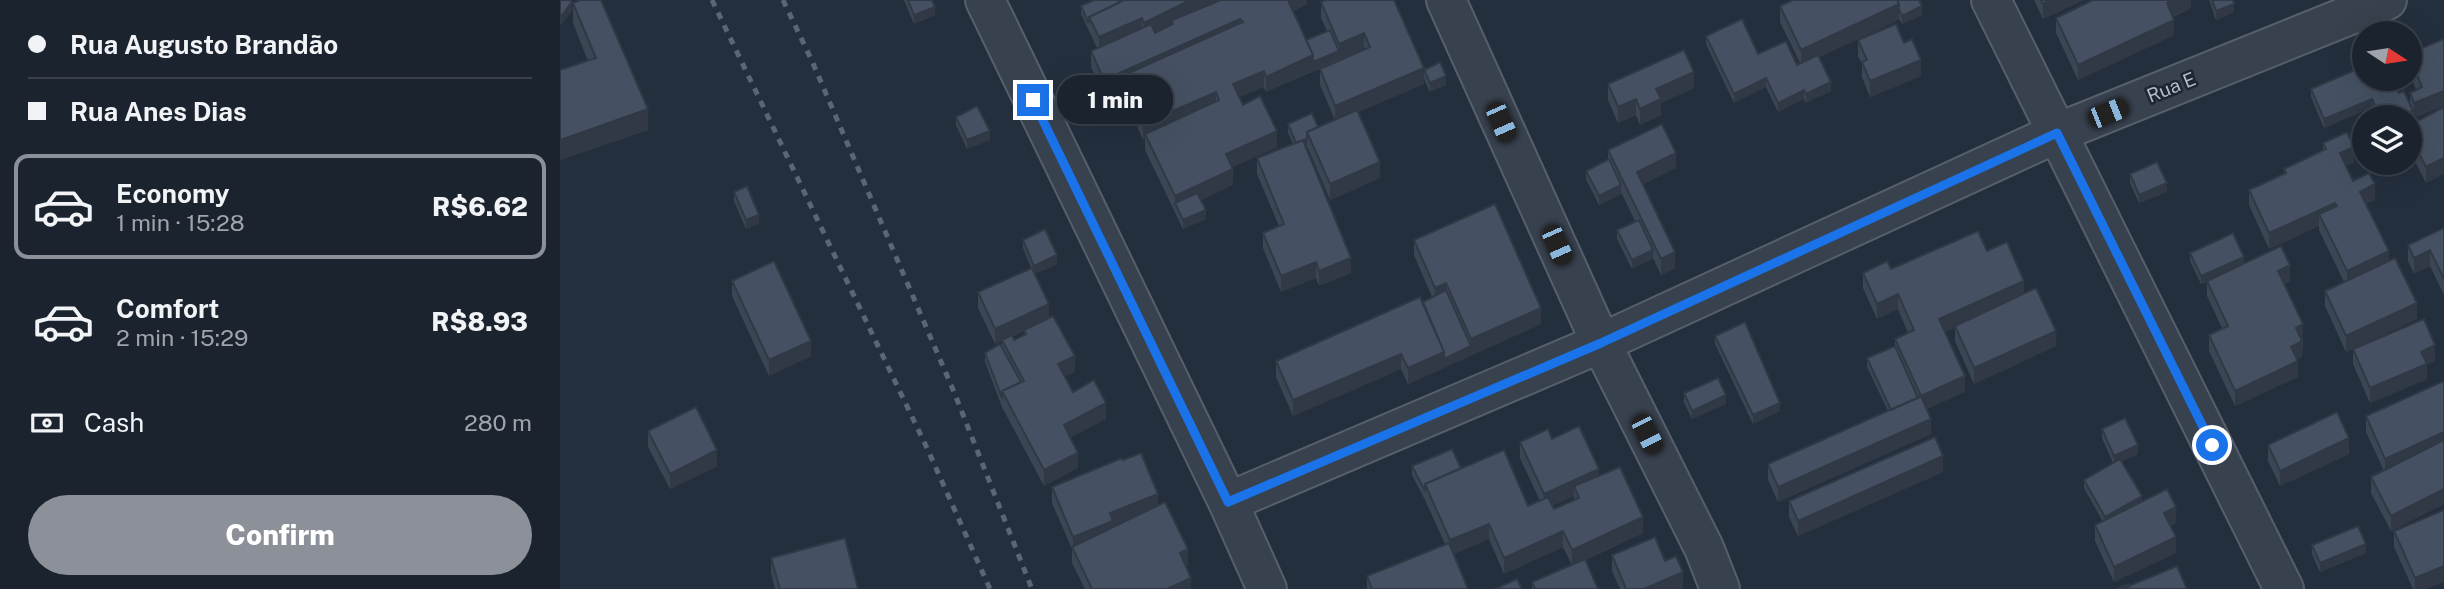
<!DOCTYPE html>
<meta charset="utf-8">
<style>
body{margin:0;font-family:"Public Sans",sans-serif;background:#242b36;color:#f1f3f6;height:100vh;display:flex;flex-direction:column;font-size:26px;white-space:nowrap}
*{box-sizing:border-box;margin:0}
p{font-size:23px;color:#a0a4aa}
.icon{flex:none;width:38px;height:38px;fill:none;stroke:currentColor;stroke-width:2;stroke-linecap:round;stroke-linejoin:round}
.map{position:relative;flex:1;overflow:hidden}
.panel{display:flex;flex-direction:column;background:#1b232e;width:560px}
.panel>*{flex:none}
.guide{display:grid;align-content:center;height:154px;padding:0 28px;background:#1b232e}
.needle{width:46px;rotate:102deg}
.buttons{position:absolute;left:1792px;top:21px;display:grid;gap:14px}
.buttons a{display:grid;place-items:center;width:70px;height:70px;border-radius:50%;background:#1b232e;box-shadow:0 7px 28px #0002,0 0 0 2px #39404a;font-size:35px}
.end{position:absolute;width:32px;height:32px;margin:-16px;border:9px solid #1a73e8;background:#fff;box-shadow:0 0 0 4px #fff}
.from{border-radius:50%}
.bubble{position:absolute;height:49px;border-radius:24px;background:#1b232e;box-shadow:0 7px 28px #0002,0 0 0 2px #39404a;font-size:23px;font-weight:800;line-height:49px;text-align:center}
.car{position:absolute;width:21px;height:42px;margin:-21px -10px;border-radius:9px;box-shadow:0 0 5px 2px #0007;background:linear-gradient(#222 24%,#8ab4d8 0 40%,#222 0 76%,#8ab4d8 0 86%,#222 0)}
.guide b{display:flex;align-items:center;gap:24px;height:66px;font-size:26px}
.guide b+b{border-top:2px solid #39404a}
.guide i{width:18px;height:18px;background:#f1f3f6}
ul{padding:0;list-style:none}
li{display:flex;align-items:center;gap:21px;height:105px;margin:0 14px 10px;padding:0 14px;border:4px solid transparent;border-radius:14px}
li div{flex:1}
li b{display:block;font-size:26px}
li em{font-style:normal;font-weight:800}
li.active{border-color:#8c9099}
li>.icon{width:63px;height:63px;stroke-width:1.5}
.pay{display:flex;align-items:center;gap:18px;height:77px;padding:0 28px;font-size:26px}
.pay p{margin-inline-start:auto}
.action{display:flex;gap:14px;margin-top:auto;padding:14px 28px}
.action a{flex:1;height:80px;border-radius:42px;background:#8c9099;color:#fff;font-size:28px;font-weight:800;line-height:80px;text-align:center}
main{display:flex;flex:1;min-height:0}
.map>svg:first-child{display:block}
.lines{fill:none;stroke-linecap:round;stroke-linejoin:round}
.minor-casing{stroke:#565f6c;stroke-width:42}
.minor{stroke:#38414e;stroke-width:38}
.rail{stroke:#5a6575;stroke-width:5;stroke-dasharray:7 7;stroke-linecap:butt}
.wall{fill:#3b4654;fill-rule:evenodd}
.shaded-wall{fill:#303945}
.building{fill:#455162;stroke:#303945;stroke-width:2}
.route{stroke:#1a73e8;stroke-width:9}
.labels{text-anchor:middle;stroke-width:5;stroke-linejoin:round;paint-order:stroke}
.street-label{font-size:19px;fill:#b4bcc9;stroke:#1d2633}
</style>
<main>
<section class="panel">
<div class="guide">
<b><i class="from"></i>Rua Augusto Brandão</b>
<b><i></i>Rua Anes Dias</b>
</div>
<ul>
<li class="active"><svg class="icon" aria-label="car" viewBox="0 0 24 24"><path d="M5 17H2v-5l4-1 3-4h7l3 4 3 1v5h-3M9 17h6M6 11h13"/><circle cx="7" cy="17" r="2"/><circle cx="17" cy="17" r="2"/></svg><div><b>Economy</b><p>1 min · 15:28</p></div><em>R$6.62</em></li>
<li><svg class="icon" aria-label="car" viewBox="0 0 24 24"><path d="M5 17H2v-5l4-1 3-4h7l3 4 3 1v5h-3M9 17h6M6 11h13"/><circle cx="7" cy="17" r="2"/><circle cx="17" cy="17" r="2"/></svg><div><b>Comfort</b><p>2 min · 15:29</p></div><em>R$8.93</em></li>
</ul>
<div class="pay"><svg class="icon" aria-label="cash" viewBox="0 0 24 24"><path d="M3 7h18v10H3z"/><circle cx="12" cy="12" r="2"/></svg>Cash<p>280 m</p></div>
<div class="action"><a>Confirm</a></div>
</section>
<div class="map">
<svg width="1884" height="589" viewBox="0 0 1884 589">
<rect width="100%" height="100%" fill="#242f3e"/>
<g class="lines">
<g class="minor-casing">
<path id="minor" d="M425 0 668 502 707 589
M886 0 1041 343 1144 548 1160 589
M1431 0 1724 589
M668 502 1041 343 1497 133 1827 0"/>
</g>
<use href="#minor" class="minor"/>
<path class="rail" d="M152 0 367 448 430 589
M223 0 252 61 394 392 472 589"/>
</g>
<path class="wall" d="M344 0H372L375 15 354 24Z
M561 0H747V4L733 11 746 40 767 31 761 18V2L766 0 864 84 798 112 820 178 770 200 748 148H746L791 273 759 286 756 278 721 292 703 248V233L719 226 697 174V158L733 144 728 133V124L758 127 775 120 760 85V69L805 50 804 49 706 92 704 87 679 97 683 105 717 147 672 167 673 185 641 200 646 219 623 229 585 150V139L583 140 562 91V88L544 96 531 67V51L537 48 521 14V6L559 3 562 1Z
M1359 0 1362 15 1342 24 1339 19 1259 57 1271 91 1246 103 1244 99 1218 112 1206 87 1174 103 1146 44V36L1198 54 1237 65 1240 63 1220 22V6Z
M1474 0H1524L1483 19Z
M1631 0V8L1613 17 1614 35 1518 80 1496 33V18Z
M1649 0H1673L1674 12 1656 20Z
M13 3 88 130 0 160V70L28 61 13 23Z
M1884 39 1854 118 1853 115V119L1850 121V117H1816L1812 107 1764 128 1751 97V89L1839 93 1850 105V93L1856 90 1850 74V53Z
M1298 40 1344 43 1361 76 1310 97 1302 77V64L1298 56Z
M864 70 886 85 870 92 864 79Z
M1048 84 1134 88 1101 103V115L1080 125 1076 115 1058 123 1048 100Z
M1884 107 1866 183 1850 152V125Z
M396 117 430 140 407 149 396 125Z
M1763 143 1794 162 1786 166 1793 181 1815 200 1806 204 1829 261 1857 319 1794 348 1875 361 1867 365V379L1810 403 1793 364V349L1786 352 1765 306V291L1784 282 1759 230V226L1709 249 1689 205V190L1724 174V169L1763 151Z
M1048 150 1116 168 1083 184 1115 268 1101 275 1093 258 1072 269 1057 239V230L1075 221 1061 192V194L1039 205 1026 179V171L1048 160Z
M1570 174 1607 192 1579 203 1570 183Z
M174 192 199 224 186 229 174 201Z
M1884 228V295L1870 266 1854 274 1848 261V245Z
M463 240 497 264 475 274 489 318 515 372 505 376 513 392 546 419 510 437 518 468 484 486 442 407 425 362V353L442 347V341L435 344 418 308V292L471 268 463 248ZM464 331V335L454 340 452 337Z
M854 240 981 324 848 384 841 369 733 416 716 377V361L863 302 872 297 854 255Z
M1427 251 1464 294 1496 346 1414 384 1395 341V328L1385 332 1405 392 1366 409 1371 434 1218 502 1208 480V464L1328 411 1307 367V358L1335 346V339L1348 333 1338 309 1317 319 1303 288V273L1331 269Z
M1630 253 1684 263 1730 281 1724 284 1743 340 1742 357 1737 359 1738 377 1675 406 1649 351V335L1662 328 1647 296V282L1641 284 1630 261Z
M172 281 251 356 209 376 172 296Z
M1155 336 1220 411 1193 424 1155 344Z
M1884 381V504L1831 531 1811 493V477L1824 471 1806 432V416Z
M1124 393 1166 404 1132 419 1124 402Z
M1542 429 1578 454 1561 461 1582 502 1616 523 1610 526 1616 553 1554 582 1535 541V525L1543 522 1524 488V480L1553 463 1542 438Z
M88 431 157 466 110 489 88 447Z
M992 439 1039 476 1083 533 1025 560 1038 589H972V582L1012 565 1003 547 944 574 929 539 894 554 908 589H807V576L885 544 865 500 852 475V466L901 468 968 506 980 501 960 458V442ZM1014 496V500L994 509 992 506Z
M1708 445 1789 454 1720 486 1708 461Z
M1383 472 1238 536 1229 517V501Z
M492 487 598 505 628 565 625 566 631 589H525L512 563V549L492 503Z
M1834 531 1866 589H1853L1834 547Z
M1752 545 1806 553 1760 572 1752 554Z
M1052 555 1105 561 1123 588 1121 589H1060L1052 571Z
M211 558 298 589H215L211 573Z"/>
<path class="shaded-wall" d="M630 0H661L612 20V25L584 39V23Z
M727 0H747V4L727 13Z
M1490 0H1524L1483 19V4Z
M1615 0H1631V8L1607 19V3Z
M12 2V11L0 26V18Z
M1339 4V20L1241 66V50Z
M1674 4V12L1656 20V11Z
M1362 6V15L1342 24V16Z
M375 7V15L354 24V15Z
M582 18V33L539 53V37Z
M680 19V34L562 76V88L544 96V80Z
M1614 20V35L1518 80V65Z
M804 33V49L779 59V44Z
M779 51V59L706 92V77L753 55Z
M1361 60V76L1310 97V81Z
M864 68V84L775 122V106Z
M704 71V87L673 100V84Z
M1134 72V88L1101 103V115L1080 125V109L1096 89Z
M886 76V85L870 92V83Z
M1206 78V87L1174 103V94Z
M1271 82V91L1246 103V94Z
M1244 90V99L1218 112V103Z
M1884 91V106L1854 118V103Z
M656 92V108L585 134V139L583 140V124Z
M1076 99V115L1058 123V107Z
M1812 99V107L1764 128V119Z
M88 109V130L0 160V140Z
M1853 111V119L1850 121V117H1838Z
M430 131V140L407 149V140Z
M717 131V147L666 170V154Z
M747 139V147L737 152V144Z
M1794 147V162L1780 169V153Z
M1116 153V168L1077 187V172Z
M1884 158V174L1866 183V167Z
M820 162V178L770 200V184Z
M673 169V185L618 210 615 203V196Z
M1607 183V192L1579 203V195Z
M1815 184V200L1800 207V192Z
M1061 185V194L1039 205V196Z
M1775 203V218L1759 214V226L1709 249V233Z
M646 210V219L623 229V220Z
M199 215V224L186 229V220Z
M1093 250V259L1072 269V260Z
M1870 250V266L1854 274V258Z
M1829 251V266L1787 287V271Z
M1115 252V268L1101 275V259Z
M497 255V264L474 274V266Z
M1684 257V265L1641 284V276Z
M791 258V273L759 286V271Z
M756 262V278L721 292V276Z
M1730 265V281L1718 287V271Z
M1464 281V297L1379 335V319Z
M886 283V298L875 303V288Z
M1338 294V309L1317 319V304Z
M1857 303V319L1786 352V336Z
M489 304V320L435 344V329Z
M981 308V324L848 384V368L884 352 911 346V339Z
M1743 324V340L1736 344V328Z
M1496 331V346L1414 384V368Z
M251 341V356L209 376V360Z
M1742 341V357L1731 362V347Z
M1875 345V361L1867 365V379L1810 403V388L1861 352Z
M841 354V369L733 416V400Z
M515 356V372L498 379V364Z
M1738 361V377L1675 406V391Z
M1405 376V392L1333 424 1361 396Z
M1166 395V404L1132 419V411Z
M546 403V419L504 441V425Z
M1220 403V411L1193 424V415Z
M1371 419V434L1218 502V487Z
M1884 432V448L1825 474V459Z
M1789 438V454L1720 486V471Z
M1578 445V454L1554 465V456Z
M157 450V466L110 489V474Z
M518 453V468L484 486V470Z
M1383 456V472L1238 536V521Z
M1039 469V484L1014 486V496L984 510V494Z
M1884 489V504L1831 531V516Z
M598 494V509L513 550V537L550 513Z
M1582 496V505L1545 525V517Z
M1616 507V523L1604 528V513Z
M1083 517V533L1012 565V550Z
M929 524V539L890 556V540Z
M1003 531V547L944 574V558Z
M1616 537V553L1554 582V567Z
M1806 544V553L1760 572V563Z
M628 549V565L620 569V553Z
M1884 566V582L1866 589H1855V578Z
M1123 572V588L1121 589H1084Z
M631 578V589H607Z"/>
<path class="building" d="M0 0H10L12 2 0 18Z
M20 0H41L88 109 0 140V70L36 58 13 3Z
M348 0H372L375 7 354 15Z
M534 0H558L559 3 529 17V22H528L521 6Z
M564 0H630L584 23 582 18 539 37 529 17Z
M661 0H728L753 55 706 77 704 71 673 84 683 105 700 96 717 131 666 154 673 169 615 196 585 134 659 100 656 92 583 124 562 76 683 22 680 19 544 80 531 51 591 24 595 33 613 24 612 20Z
M766 0H834L864 68 775 106 760 69 810 47 804 33 779 44 761 2Z
M1233 0H1337L1339 4 1241 50 1220 6Z
M1337 0H1359L1362 6 1342 16 1339 10V4Z
M1481 0H1490L1483 4Z
M1533 0H1615L1607 3 1614 20 1518 65 1496 18Z
M1652 0H1673L1674 4 1656 11Z
M1182 19 1198 54 1226 41 1237 65 1258 55 1271 82 1246 94 1244 90 1218 103 1206 78 1174 94 1146 36Z
M1336 24 1344 43 1352 39 1361 60 1310 81 1302 62 1307 60 1298 40Z
M770 30 779 51 753 62V55L746 40Z
M1884 39V91L1854 103 1850 93 1862 87 1850 58V53Z
M1124 50 1134 72 1096 89 1101 99 1080 109 1076 99 1058 107 1048 84Z
M880 62 886 76 870 83 864 70Z
M1804 66V79H1833L1839 93 1844 91 1853 111 1838 117H1820L1812 99 1764 119 1751 89Z
M417 106 430 131 407 140 396 117Z
M1884 107V158L1866 167 1850 136V125Z
M797 110 820 162 770 184 747 132Z
M752 113 758 127 747 132V139L736 143 728 124Z
M1102 124 1116 153 1077 172 1115 252 1101 259 1048 150Z
M1787 132 1794 147 1780 153 1793 181 1809 173 1815 184 1800 192 1829 251 1787 271 1759 214 1777 206 1775 203 1709 233 1689 190 1726 173 1724 169 1766 149 1763 143Z
M743 140 791 258 759 271 756 262 721 276 703 233 724 224 697 158Z
M1049 159 1061 185 1039 196 1026 171Z
M1597 162 1607 183 1579 195 1570 174Z
M187 186 199 215 186 220 174 192Z
M637 193 646 210 623 220 615 203Z
M935 204 981 308 911 339 886 283 875 288 854 240Z
M1079 220 1093 250 1072 260 1057 230Z
M1884 228V279L1870 250 1854 258 1848 245Z
M485 229 497 255 474 266 463 240Z
M1418 231 1427 251 1447 242 1464 281 1379 319 1405 376 1361 396 1335 339 1354 330 1338 294 1317 304 1303 273 1327 261 1331 269Z
M1673 233 1684 257 1641 276 1630 253Z
M1721 246 1730 265 1718 271 1743 324 1736 328 1742 341 1731 347 1738 361 1675 391 1649 335 1668 326 1647 281Z
M1835 258 1857 303 1786 336 1765 291Z
M214 261 251 341 209 360 172 281Z
M472 268 489 304 435 329 418 292Z
M1476 288 1496 331 1414 368 1395 326Z
M886 290 911 346 884 359V352L863 302Z
M860 297 884 352 848 368 841 354 733 400 716 361Z
M493 316 515 356 498 364 513 392 534 380 546 403 504 425 518 453 484 470 442 391 464 381 442 340 452 335 454 340 466 334 464 330Z
M1864 319 1875 345 1861 352 1867 364 1810 388 1793 349Z
M1185 322 1220 403 1193 415 1155 336Z
M440 344 461 382 442 391V398L425 353Z
M1335 346 1358 398 1331 410 1307 358Z
M1158 378 1166 395 1132 411 1124 393Z
M1884 381V432L1825 459 1806 416Z
M1361 396 1371 419 1218 487 1208 464Z
M136 407 157 450 110 474 88 431Z
M1777 412 1789 438 1720 471 1708 445Z
M1565 418 1578 445 1554 456 1542 429Z
M1019 426 1039 469 984 494 960 442 988 429 992 439Z
M1375 437 1383 456 1238 521 1229 501Z
M1884 440V489L1831 516 1811 477Z
M892 449 901 468 865 484V491L852 466Z
M944 450 968 506 988 497 994 509 1019 498 1014 486 1060 467 1083 517 1012 550 1003 531 944 558 929 524 890 540 865 484Z
M581 453 598 494 550 513 553 521 513 537 492 487 562 458 563 460Z
M1560 459 1582 496 1545 517 1524 480Z
M1607 489 1616 507 1604 513 1616 537 1554 567 1535 525Z
M605 502 628 549 620 553 631 578 607 589H532L512 547Z
M1884 510V566L1855 578 1834 531Z
M1798 526 1806 544 1760 563 1752 545Z
M1095 537 1105 561 1116 556 1123 572 1084 589H1066L1052 555Z
M285 538 298 589H220L211 558Z
M889 543 908 589H812L807 576Z
M1025 559 1038 589H975L972 582Z
M1617 566 1627 589H1562Z
M957 579 962 589H935Z
M1569 584 1570 586 1562 589H1557Z"/>
<g class="lines">
<path class="route" d="M473 100 668 502 1041 343 1497 133 1652 445"/>
</g>
<g class="labels">
<g class="street-label">
<text transform="translate(1611 87) rotate(-22)" y="7">Rua E</text>
</g>
</g>
</svg>
<div class="buttons">
<a><svg class="needle" viewBox="-14 -14 28 28"><path d="M0-13l5 13h-10z" fill="#e53935"/><path d="M0 13l5-13h-10z" fill="#a0a4aa"/></svg></a>
<a><svg class="icon" aria-label="layers" viewBox="0 0 24 24"><path d="M12 4l9 5-9 5-9-5zM3 14l9 5 9-5"/></svg></a>
</div>
<i class="end from" style="left:1652px;top:445px"></i>
<i class="end" style="left:473px;top:100px"></i>
<div class="bubble" style="left:497px;top:75px;width:116px">1 min</div>
<i class="car" style="left:1548px;top:113px;rotate:68deg"></i>
<i class="car" style="left:941px;top:122px;rotate:156deg"></i>
<i class="car" style="left:997px;top:245px;rotate:156deg"></i>
<i class="car" style="left:1087px;top:434px;rotate:153deg"></i>
</div>
</main>
